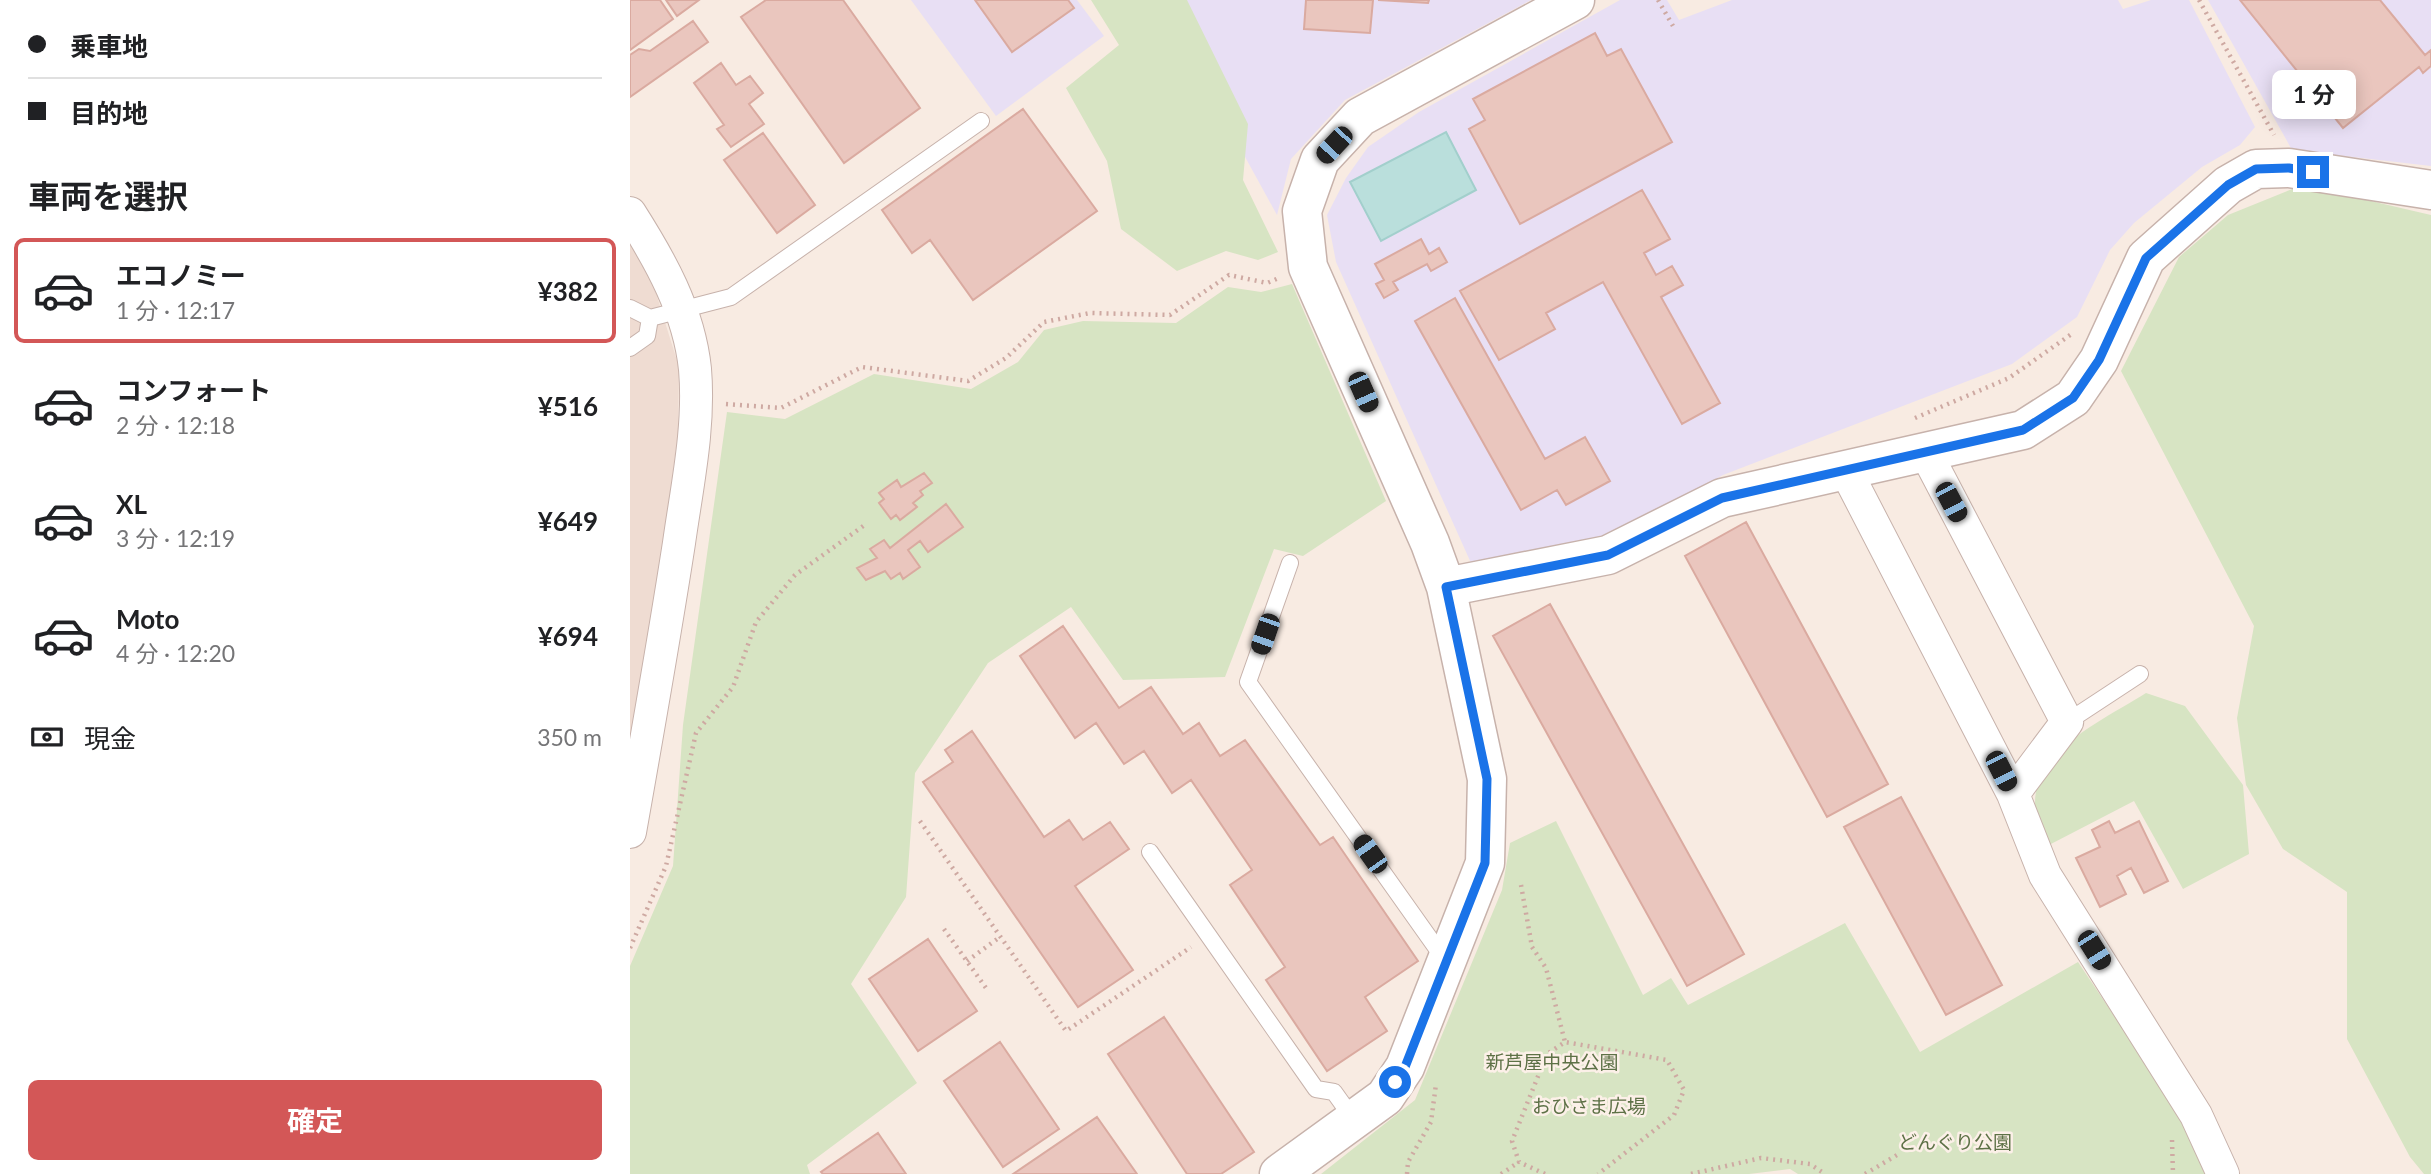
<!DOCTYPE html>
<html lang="ja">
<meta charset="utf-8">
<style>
body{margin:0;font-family:Lato,"Noto Sans JP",sans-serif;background:#f2f2f2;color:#202124;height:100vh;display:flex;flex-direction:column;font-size:26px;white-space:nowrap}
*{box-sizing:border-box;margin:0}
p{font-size:23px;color:#757577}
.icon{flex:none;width:38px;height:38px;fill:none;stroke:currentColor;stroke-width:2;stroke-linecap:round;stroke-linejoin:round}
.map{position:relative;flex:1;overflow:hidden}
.drawer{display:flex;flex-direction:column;background:#fff;width:630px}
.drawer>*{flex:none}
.guide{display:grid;align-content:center;height:154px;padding:0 28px;background:#fff}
.end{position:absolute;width:32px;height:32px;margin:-16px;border:9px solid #1a73e8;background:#fff;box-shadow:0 0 0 4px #fff}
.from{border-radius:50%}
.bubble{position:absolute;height:49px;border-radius:10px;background:#fff;box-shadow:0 4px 18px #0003;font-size:23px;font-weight:700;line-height:49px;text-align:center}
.car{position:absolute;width:21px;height:42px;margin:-21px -10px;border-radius:9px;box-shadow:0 0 5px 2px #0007;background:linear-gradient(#222 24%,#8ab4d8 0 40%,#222 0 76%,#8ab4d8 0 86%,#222 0)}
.guide b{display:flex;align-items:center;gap:24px;height:66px;font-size:26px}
.guide b+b{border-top:2px solid #e0e0e0}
.guide i{width:18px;height:18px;background:#202124}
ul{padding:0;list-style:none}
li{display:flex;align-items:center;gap:21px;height:105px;margin:0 14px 10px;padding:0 14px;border:4px solid transparent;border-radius:10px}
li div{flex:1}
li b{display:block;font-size:26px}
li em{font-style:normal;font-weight:700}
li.selected{border-color:#d35757}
li>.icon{width:63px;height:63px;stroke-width:1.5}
h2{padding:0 28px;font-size:32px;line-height:84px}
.pay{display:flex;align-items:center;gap:18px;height:77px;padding:0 28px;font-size:26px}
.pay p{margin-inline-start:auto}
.cta{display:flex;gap:14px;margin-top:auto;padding:14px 28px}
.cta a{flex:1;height:80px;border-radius:10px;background:#d35757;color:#fff;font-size:28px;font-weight:700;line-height:80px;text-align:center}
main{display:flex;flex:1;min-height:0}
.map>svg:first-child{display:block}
.residential{fill:#efdcd2}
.education{fill:#e8dff4}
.green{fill:#d7e4c3}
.water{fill:#badfdc;stroke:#a2cfcc;stroke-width:2}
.building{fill:#eac6be;stroke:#daaaa0;stroke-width:2}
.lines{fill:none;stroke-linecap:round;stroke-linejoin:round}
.service-casing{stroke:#c7b2ab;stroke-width:18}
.minor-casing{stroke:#c7b2ab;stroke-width:34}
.tertiary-casing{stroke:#c7b2ab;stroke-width:41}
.path{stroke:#cea9a2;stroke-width:4.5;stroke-dasharray:2 5;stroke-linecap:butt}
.service{stroke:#fff;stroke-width:16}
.minor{stroke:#fff;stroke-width:32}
.tertiary{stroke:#fff;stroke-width:38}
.route{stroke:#1a73e8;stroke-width:9}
.labels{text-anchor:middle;stroke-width:5;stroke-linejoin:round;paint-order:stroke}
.park-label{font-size:19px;fill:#5d7146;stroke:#fcf0e8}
</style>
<main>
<section class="drawer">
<div class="guide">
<b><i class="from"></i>乗車地</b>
<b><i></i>目的地</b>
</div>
<h2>車両を選択</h2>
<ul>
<li class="selected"><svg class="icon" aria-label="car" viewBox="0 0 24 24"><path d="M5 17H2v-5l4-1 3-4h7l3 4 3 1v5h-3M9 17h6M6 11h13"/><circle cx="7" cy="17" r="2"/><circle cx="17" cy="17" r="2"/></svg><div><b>エコノミー</b><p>1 分 · 12:17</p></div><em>¥382</em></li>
<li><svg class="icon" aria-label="car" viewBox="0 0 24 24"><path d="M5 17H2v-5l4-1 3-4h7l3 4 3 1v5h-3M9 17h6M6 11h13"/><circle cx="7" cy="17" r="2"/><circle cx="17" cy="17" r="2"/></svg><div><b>コンフォート</b><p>2 分 · 12:18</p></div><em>¥516</em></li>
<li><svg class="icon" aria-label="car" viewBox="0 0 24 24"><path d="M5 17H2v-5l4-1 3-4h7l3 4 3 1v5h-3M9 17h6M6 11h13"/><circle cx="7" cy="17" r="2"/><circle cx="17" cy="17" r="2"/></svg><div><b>XL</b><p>3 分 · 12:19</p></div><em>¥649</em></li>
<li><svg class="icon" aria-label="car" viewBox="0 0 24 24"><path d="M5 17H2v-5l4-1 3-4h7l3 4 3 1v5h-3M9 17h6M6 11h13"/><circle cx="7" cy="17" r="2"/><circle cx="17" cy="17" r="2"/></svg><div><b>Moto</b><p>4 分 · 12:20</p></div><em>¥694</em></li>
</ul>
<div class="pay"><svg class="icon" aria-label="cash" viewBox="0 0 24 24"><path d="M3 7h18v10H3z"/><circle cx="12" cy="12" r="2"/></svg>現金<p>350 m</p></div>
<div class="cta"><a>確定</a></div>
</section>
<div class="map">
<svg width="1801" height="1174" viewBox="0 0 1801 1174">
<rect width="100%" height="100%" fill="#f8ebe2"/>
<path class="residential" d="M0 245 20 274 49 367 48 433 17 663 0 751Z"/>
<path class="education" d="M281 0H447L474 36 366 116Z
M529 0H901L715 100 661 159 647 215Z
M990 0H1037L1049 20 1102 0H1488L1493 9 1521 0H1559L1625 127 1610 145 1572 167 1504 223 1480 250 1447 317 1382 364 1093 475 976 537 841 563 706 262 697 215 716 178 738 147 789 112Z
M1578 0H1801V166L1662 150Z"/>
<path class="green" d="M461 0H557L618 124 613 180 648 252 628 260 596 251 547 271 491 229 477 161 436 88 489 45Z
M1672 185 1801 215V1174H1794L1780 1157 1717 1039V892L1653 849 1616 785 1607 718 1624 626 1491 371 1549 257 1598 215Z
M662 284 756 501 673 556 644 549 595 677 493 680 441 607 358 663 285 773 276 897 221 984 287 1083 177 1165 180 1174H0V966L43 866 53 725 97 412 155 419 244 374 341 389 388 362 414 330 453 321 546 323 598 287 631 292Z
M1516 693 1555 706 1613 785 1619 854 1553 889 1504 801 1419 845C1415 835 1408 824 1406 815 1395 753 1474 720 1516 693Z
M926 821 1013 995 1041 978 1058 1005 1215 923 1290 1052 1448 962 1552 1117 1578 1174H1168L1160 1169 1119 1174H691L785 1100 872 890 880 843Z"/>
<path class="water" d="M816 132 846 190 751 241 720 182Z"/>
<path class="building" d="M0 0H30L43 19 0 50Z
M36 0H69L47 16Z
M136 0H213L290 108 214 163 111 17Z
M345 0H438L444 8 382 52Z
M676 0H743L740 33 674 29Z
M748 0H799L798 3Z
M1610 0H1750L1795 55 1801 50V66L1793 73 1789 67 1713 128Z
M63 21 78 42 0 97V55L9 49 20 51Z
M965 33 977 56 991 49 1042 142 890 224 839 129 855 120 843 99Z
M91 63 106 85 120 76 133 93 119 104 134 124 101 147 87 129 94 125 64 83Z
M393 109 467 211 343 300 300 240 282 253 252 210Z
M133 133 185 205 147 233 94 160Z
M1012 190 1040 239 1014 253 1026 275 1042 266 1053 285 1031 297 1090 403 1052 424 973 282 916 313 925 329 869 360 830 291Z
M791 239 799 254 809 248 817 262 801 271 797 264 763 282 768 290 754 298 746 284 754 280 745 264Z
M825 298 915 459 955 437 980 481 936 505 927 490 891 510 785 321Z
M294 473 302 483 290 491 293 495 283 503 287 507 270 520 266 515 261 519 249 503 254 499 249 493 267 480 271 487Z
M316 504 333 527 298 552 290 541 278 550 290 567 273 579 270 573 261 579 255 571 236 580 227 568 247 558 240 549 254 540 260 548Z
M1116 522 1258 784 1197 817 1055 556Z
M920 604 1114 954 1057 986 863 636Z
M433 626 489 708 521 687 553 734 569 723 590 756 615 740 690 845 703 837 788 961 735 997 757 1031 697 1071 636 980 655 967 600 885 622 870 561 780 542 793 514 751 494 764 466 723 445 738 390 656Z
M342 731 414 837 439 820 453 840 480 822 499 849 445 886 503 970 448 1007 293 782 323 762 315 750Z
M1271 797 1372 985 1316 1015 1214 827Z
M1479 821 1485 833 1509 821 1538 881 1514 893 1501 868 1487 876 1496 894 1470 907 1446 858 1470 847 1462 830Z
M298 939 347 1011 288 1051 239 979Z
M534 1017 624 1152 591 1174H557L478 1054Z
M370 1042 429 1129 373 1167 314 1081Z
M467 1117 507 1174H383Z
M248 1133 276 1174H193L191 1172Z"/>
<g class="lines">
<g class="service-casing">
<path id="service" d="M0 308 20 318 101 297 351 121
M0 348 17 336 20 318
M660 563 618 682 815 960
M1437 722 1510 674
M520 852 686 1089 704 1092 724 1120"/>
</g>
<g class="minor-casing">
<path id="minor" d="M0 213C30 260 59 311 65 369 70 427 57 486 49 543 34 640 17 736 0 832
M1296 453 1437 722 1383 794
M1215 469 1383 794 1415 875 1566 1115 1593 1174"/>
</g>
<g class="tertiary-casing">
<path id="tertiary" d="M816 587 978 555 1092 498 1393 430 1443 398 1469 360 1516 258 1598 185 1626 169 1659 168 1801 190
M649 1174 755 1097 775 1067 855 863 857 779 816 587 800 543 678 267 672 211 690 160 730 117 945 0"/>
</g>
<path class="path" d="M1028 0 1043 26
M1569 0 1644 135
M96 404 151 408 232 367 338 381 376 358 414 322 460 313 540 315 599 275 637 283 649 278
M1285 418 1379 378 1443 333
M290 821 436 1031 561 947
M891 885 902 947 916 968 935 1042
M314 929 356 988
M0 948 36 866 66 733 103 687 126 622 165 575 236 524
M337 961 370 937
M1542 1140 1543 1174
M777 1174 778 1162 801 1122 806 1084
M871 1174 889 1162
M915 1174 889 1162 882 1141 917 1054 935 1042 1037 1060 1054 1090 1044 1115 968 1174
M1061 1174 1131 1158 1180 1164 1195 1174
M1235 1174 1267 1155"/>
<use href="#service" class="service"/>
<use href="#minor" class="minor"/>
<use href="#tertiary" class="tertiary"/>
</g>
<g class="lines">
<path class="route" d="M765 1082 775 1067 855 863 857 779 816 587 978 555 1092 498 1393 430 1443 398 1469 360 1516 258 1598 185 1626 169 1659 168 1683 172"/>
</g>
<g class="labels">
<g class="park-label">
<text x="922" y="1069">新芦屋中央公園</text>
<text x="959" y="1113">おひさま広場</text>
<text x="1325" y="1149">どんぐり公園</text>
</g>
</g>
</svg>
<i class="end from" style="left:765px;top:1082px"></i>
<i class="end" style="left:1683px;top:172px"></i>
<div class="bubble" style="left:1642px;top:70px;width:84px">1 分</div>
<i class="car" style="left:704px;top:145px;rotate:223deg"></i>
<i class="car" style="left:733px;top:392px;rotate:156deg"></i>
<i class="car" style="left:1321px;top:502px;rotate:152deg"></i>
<i class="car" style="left:635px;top:634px;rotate:199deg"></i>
<i class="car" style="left:1371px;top:771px;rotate:153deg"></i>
<i class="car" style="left:740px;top:854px;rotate:325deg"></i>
<i class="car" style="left:1464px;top:950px;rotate:148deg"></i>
</div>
</main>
